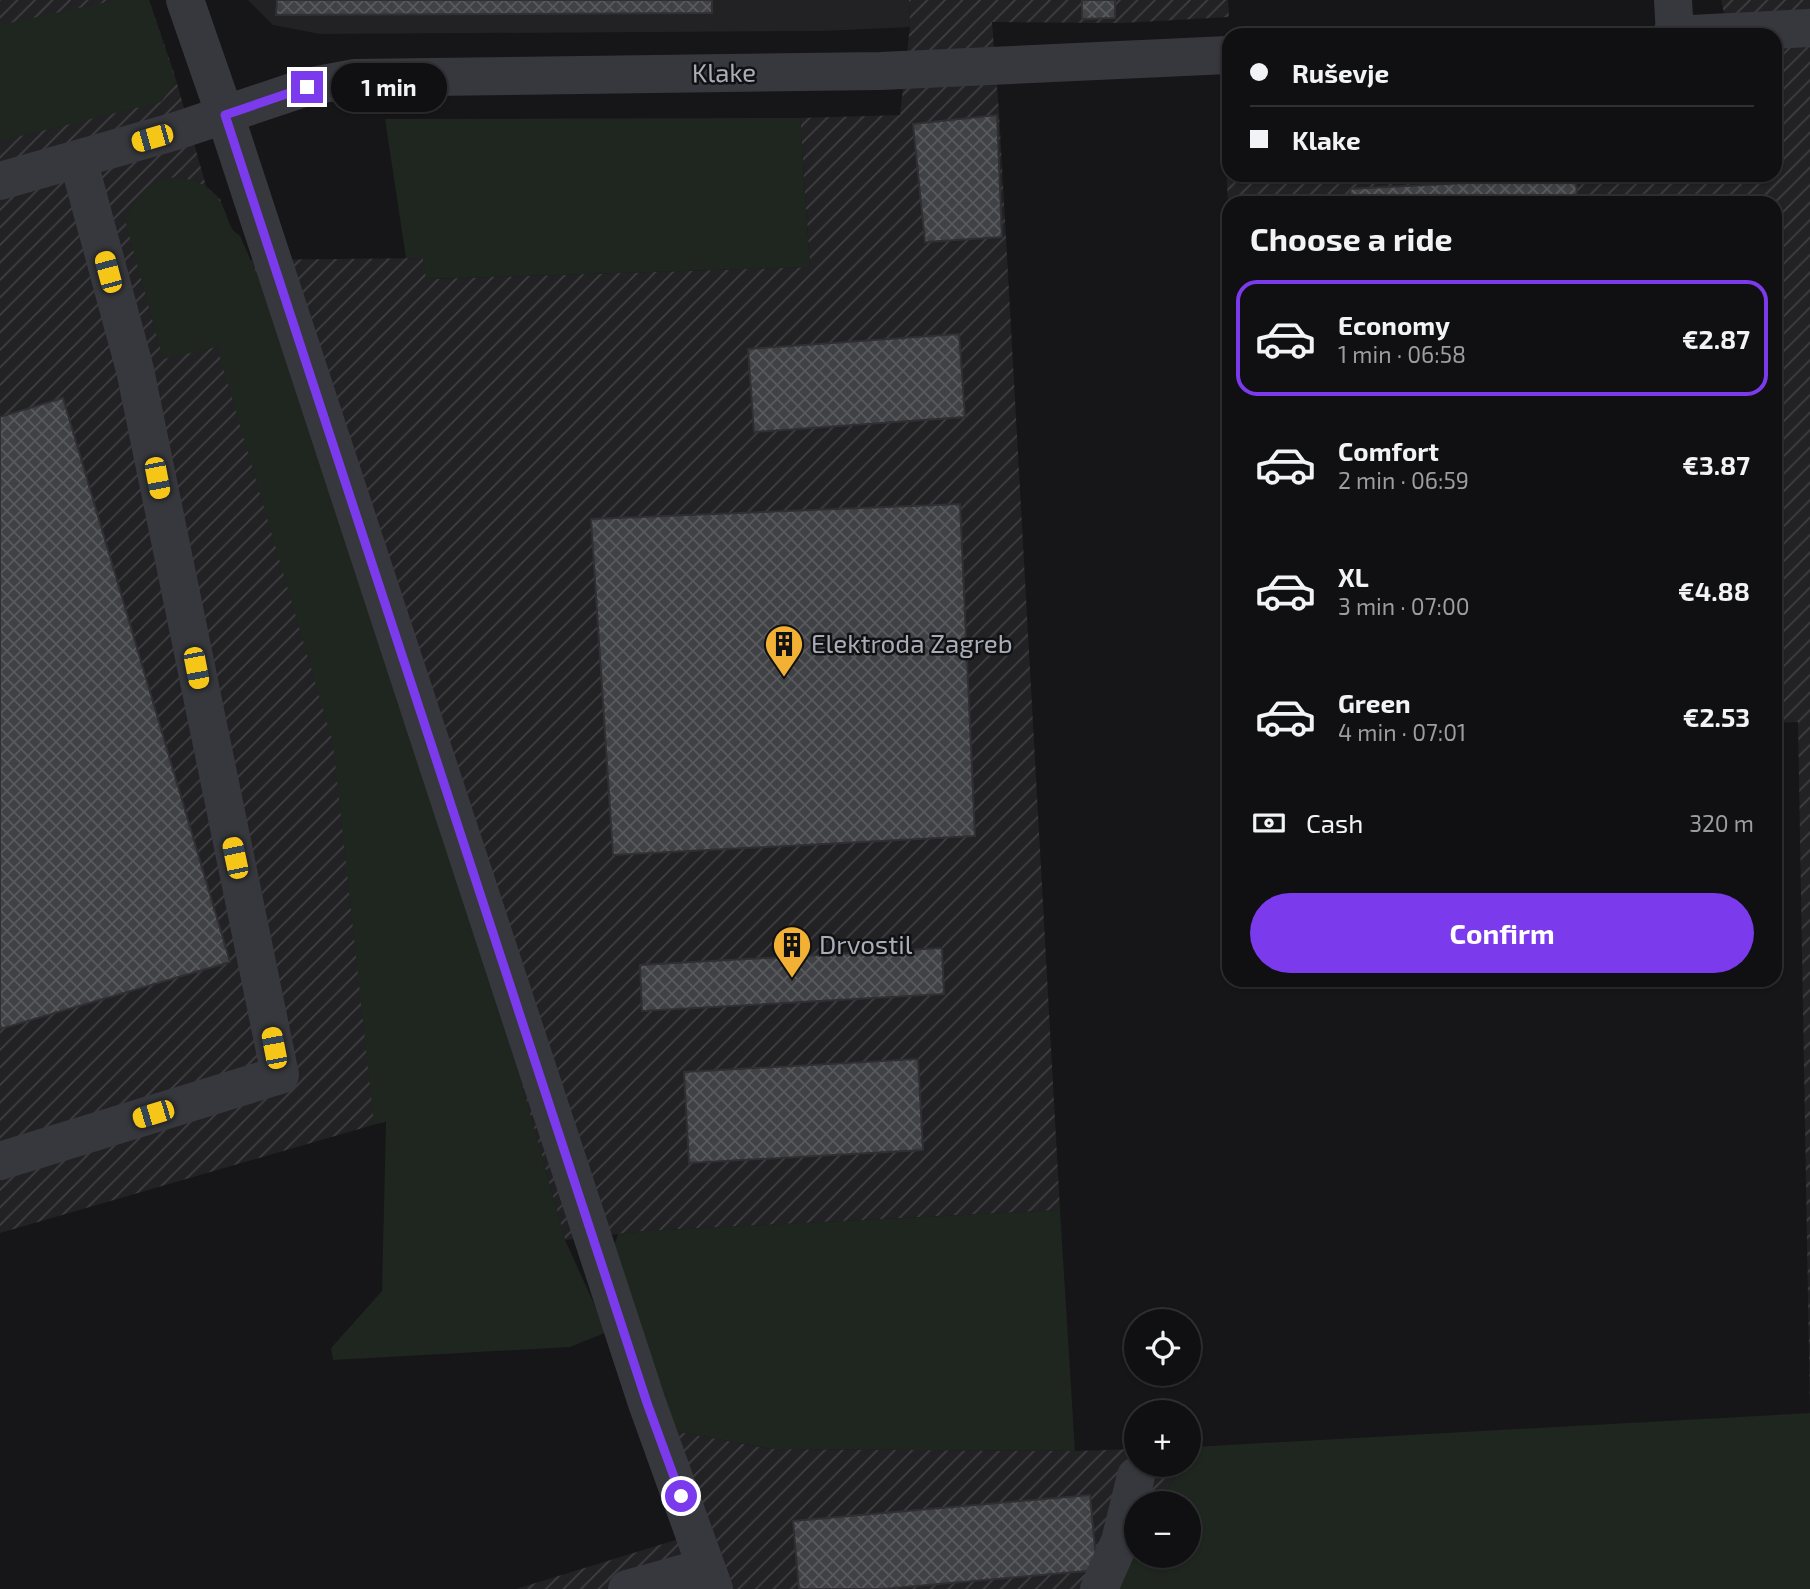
<!DOCTYPE html>
<meta charset="utf-8">
<style>
body{margin:0;font-family:"Exo 2",sans-serif;background:#1e1e20;color:#f1f3f6;height:100vh;display:flex;flex-direction:column;font-size:26px;white-space:nowrap}
*{box-sizing:border-box;margin:0}
p{font-size:23px;color:#9c9d9f}
.icon{flex:none;width:38px;height:38px;fill:none;stroke:currentColor;stroke-width:2;stroke-linecap:round;stroke-linejoin:round}
.map{position:relative;flex:1;overflow:hidden}
.details{position:absolute;left:1222px;top:196px;width:560px;height:791px;display:flex;flex-direction:column;background:#101012;border-radius:21px;box-shadow:0 2px 5px #0004,0 0 0 2px #303032}
.details>*{flex:none}
.hud{position:absolute;left:1222px;top:28px;width:560px;height:154px;border-radius:21px;box-shadow:0 2px 5px #0004,0 0 0 2px #303032;display:grid;align-content:center;height:154px;padding:0 28px;background:#101012}
.fabs{position:absolute;left:1124px;top:1309px;display:grid;gap:14px}
.fabs a{display:grid;place-items:center;width:77px;height:77px;border-radius:50%;background:#101012;box-shadow:0 2px 5px #0004,0 0 0 2px #303032;font-size:35px}
.end{position:absolute;width:32px;height:32px;margin:-16px;border:9px solid #7c3aed;background:#fff;box-shadow:0 0 0 4px #fff}
.from{border-radius:50%}
.bubble{position:absolute;height:49px;border-radius:24px;background:#101012;box-shadow:0 2px 5px #0004,0 0 0 2px #303032;font-size:23px;font-weight:700;line-height:49px;text-align:center}
.car{position:absolute;width:21px;height:42px;margin:-21px -10px;border-radius:9px;box-shadow:0 0 5px 2px #0007;background:linear-gradient(#f5c518 24%,#345 0 40%,#f5c518 0 76%,#345 0 86%,#f5c518 0)}
.hud b{display:flex;align-items:center;gap:24px;height:66px;font-size:26px}
.hud b+b{border-top:2px solid #303032}
.hud i{width:18px;height:18px;background:#f1f3f6}
ul{padding:0;list-style:none}
li{display:flex;align-items:center;gap:21px;height:116px;margin:0 14px 10px;padding:0 14px;border:4px solid transparent;border-radius:21px}
li div{flex:1}
li b{display:block;font-size:26px}
li em{font-style:normal;font-weight:700}
li.current{border-color:#7c3aed}
li>.icon{width:63px;height:63px;stroke-width:1.5}
h2{padding:0 28px;font-size:32px;line-height:84px}
.pay{display:flex;align-items:center;gap:18px;height:77px;padding:0 28px;font-size:26px}
.pay p{margin-inline-start:auto}
.primary-button{display:flex;gap:14px;margin-top:auto;padding:14px 28px}
.primary-button a{flex:1;height:80px;border-radius:42px;background:#7c3aed;color:#fff;font-size:28px;font-weight:700;line-height:80px;text-align:center}
.map>svg:first-child{display:block}
.built{fill:#222225}
.industrial{fill:url(#industrial-furrows)}
.green{fill:#1e261f}
.building{fill:url(#building-cross-hatch);stroke:#303034;stroke-width:2}
.lines{fill:none;stroke-linecap:round;stroke-linejoin:round}
.minor{stroke:#37383d;stroke-width:38}
.route{stroke:#7c3aed;stroke-width:9}
.labels{text-anchor:middle;stroke-width:5;stroke-linejoin:round;paint-order:stroke}
.street-label{font-size:26px;fill:#a8adb8;stroke:#111113}
.poi-label{font-size:26px;fill:#a8adb8;stroke:#111113;text-anchor:start}
</style>
<div class="map">
<svg width="1810" height="1589" viewBox="0 0 1810 1589">
<defs>
<pattern id="industrial-furrows" width="10" height="10" patternUnits="userSpaceOnUse" patternTransform="scale(1.75)"><rect width="10" height="10" fill="#222225"/><path d="M-1 1l2-2M0 10L10 0M9 11l2-2" fill="none" stroke="#3f3f43"/></pattern>
<pattern id="building-cross-hatch" width="8" height="8" patternUnits="userSpaceOnUse" patternTransform="scale(1.75)"><rect width="8" height="8" fill="#404145"/><path d="M0 0l8 8M0 8l8-8" fill="none" stroke="#595a5e"/></pattern>
</defs>
<rect width="100%" height="100%" fill="#161618"/>
<path class="built" d="M248 0H909L910 27 823 31 320 34 273 25Z"/>
<path class="industrial" d="M0 0H149L174 73 206 186 220 199 232 231 240 236 250 260 423 258 427 279 810 267 800 118 900 115 910 27 909 0H1228L1229 17 1122 23 992 22 999 112 1060 1210 646 1231 565 1240 521 1082 0 1233Z
M1721 0H1810V1413L1798 722 1774 723V203L1228 204 1223 101H1228V175H1774V35H1729Z
M675 1431 770 1449 1075 1451 1136 1449V1465H1182L1160 1503H1136L1111 1589H731Z
M679 1539 697 1589H516Z"/>
<path class="green" d="M116 0H149L176 82 161 102 0 141V25Z
M800 118 810 267 426 279 423 258H406L385 119Z
M175 177C202 180 216 189 226 214 229 224 231 230 240 236L267 297 525 1069 521 1081 565 1240 607 1332 570 1347 333 1360 331 1348 382 1291 386 1121 374 1124 333 743 217 347 163 359 125 220C140 195 144 182 175 177Z
M1060 1210 1075 1451 770 1449 675 1431 613 1249 618 1234 646 1231Z
M1810 1413V1589H1111L1136 1545V1556H1188V1503H1160L1182 1465H1188V1454L1192 1447Z"/>
<path class="building" d="M277 0H712V13L276 15Z
M1082 0H1115V18L1082 19Z
M997 115 1002 237 925 242 913 124Z
M1576 177 1577 203H1351L1350 189Z
M959 334 965 417 754 432 748 349Z
M63 398 230 962 0 1029V417Z
M960 504 975 836 613 855 591 519Z
M942 948 944 994 642 1011 640 965Z
M918 1059 923 1150 689 1163 684 1072Z
M1090 1495 1097 1570 882 1589H799L793 1521Z"/>
<g class="lines">
<path class="minor" d="M185 0 225 115 647 1403 714 1589
M1673 0 1675 35
M1671 35 1810 28
M0 181 176 131 307 87 355 78 881 71 1228 55
M0 1161 280 1075 135 370 78 159
M627 1589 706 1567
M1099 1589 1120 1541 1136 1476"/>
</g>
<g class="lines">
<path class="route" d="M307 87 225 115 647 1403 681 1496"/>
</g>
<defs>
<g id="building-pin" transform="scale(2.0125)"><path d="M0 17L-7.5 6A9.5 9.5 0 1 1 7.5 6Z" fill="#f2b134" stroke="#111113"/><path d="M-4-6H4V6H1V3H-1V6H-4ZM-2.5-4.3h1.7v1.8h-1.7ZM.8-4.3h1.7v1.8H.8ZM-2.5-1h1.7V.8h-1.7ZM.8-1h1.7V.8H.8Z" fill="#111"/></g>
</defs>
<g fill-rule="evenodd">
<use href="#building-pin" x="784" y="644"/>
<use href="#building-pin" x="792" y="945"/>
</g>
<g class="labels">
<g class="street-label">
<text transform="translate(724 73) rotate(-1)" y="9">Klake</text>
</g>
<g class="poi-label">
<text x="811" y="653">Elektroda Zagreb</text>
<text x="819" y="954">Drvostil</text>
</g>
</g>
</svg>
<div class="fabs">
<a><svg class="icon" aria-label="locate" viewBox="0 0 24 24"><circle cx="12" cy="12" r="6"/><path d="M12 2v4M12 18v4M2 12h4M18 12h4"/></svg></a>
<a>+</a>
<a>−</a>
</div>
<i class="end from" style="left:681px;top:1496px"></i>
<i class="end" style="left:307px;top:87px"></i>
<div class="bubble" style="left:331px;top:63px;width:116px">1 min</div>
<i class="car" style="left:152px;top:138px;rotate:254deg"></i>
<i class="car" style="left:108px;top:272px;rotate:345deg"></i>
<i class="car" style="left:157px;top:478px;rotate:169deg"></i>
<i class="car" style="left:196px;top:668px;rotate:169deg"></i>
<i class="car" style="left:235px;top:858px;rotate:348deg"></i>
<i class="car" style="left:274px;top:1048px;rotate:349deg"></i>
<i class="car" style="left:153px;top:1114px;rotate:253deg"></i>
<div class="hud">
<b><i class="from"></i>Ruševje</b>
<b><i></i>Klake</b>
</div>
<section class="details">
<h2>Choose a ride</h2>
<ul>
<li class="current"><svg class="icon" aria-label="car" viewBox="0 0 24 24"><path d="M5 17H2v-5l4-1 3-4h7l3 4 3 1v5h-3M9 17h6M6 11h13"/><circle cx="7" cy="17" r="2"/><circle cx="17" cy="17" r="2"/></svg><div><b>Economy</b><p>1 min · 06:58</p></div><em>€2.87</em></li>
<li><svg class="icon" aria-label="car" viewBox="0 0 24 24"><path d="M5 17H2v-5l4-1 3-4h7l3 4 3 1v5h-3M9 17h6M6 11h13"/><circle cx="7" cy="17" r="2"/><circle cx="17" cy="17" r="2"/></svg><div><b>Comfort</b><p>2 min · 06:59</p></div><em>€3.87</em></li>
<li><svg class="icon" aria-label="car" viewBox="0 0 24 24"><path d="M5 17H2v-5l4-1 3-4h7l3 4 3 1v5h-3M9 17h6M6 11h13"/><circle cx="7" cy="17" r="2"/><circle cx="17" cy="17" r="2"/></svg><div><b>XL</b><p>3 min · 07:00</p></div><em>€4.88</em></li>
<li><svg class="icon" aria-label="car" viewBox="0 0 24 24"><path d="M5 17H2v-5l4-1 3-4h7l3 4 3 1v5h-3M9 17h6M6 11h13"/><circle cx="7" cy="17" r="2"/><circle cx="17" cy="17" r="2"/></svg><div><b>Green</b><p>4 min · 07:01</p></div><em>€2.53</em></li>
</ul>
<div class="pay"><svg class="icon" aria-label="cash" viewBox="0 0 24 24"><path d="M3 7h18v10H3z"/><circle cx="12" cy="12" r="2"/></svg>Cash<p>320 m</p></div>
<div class="primary-button"><a>Confirm</a></div>
</section>
</div>
